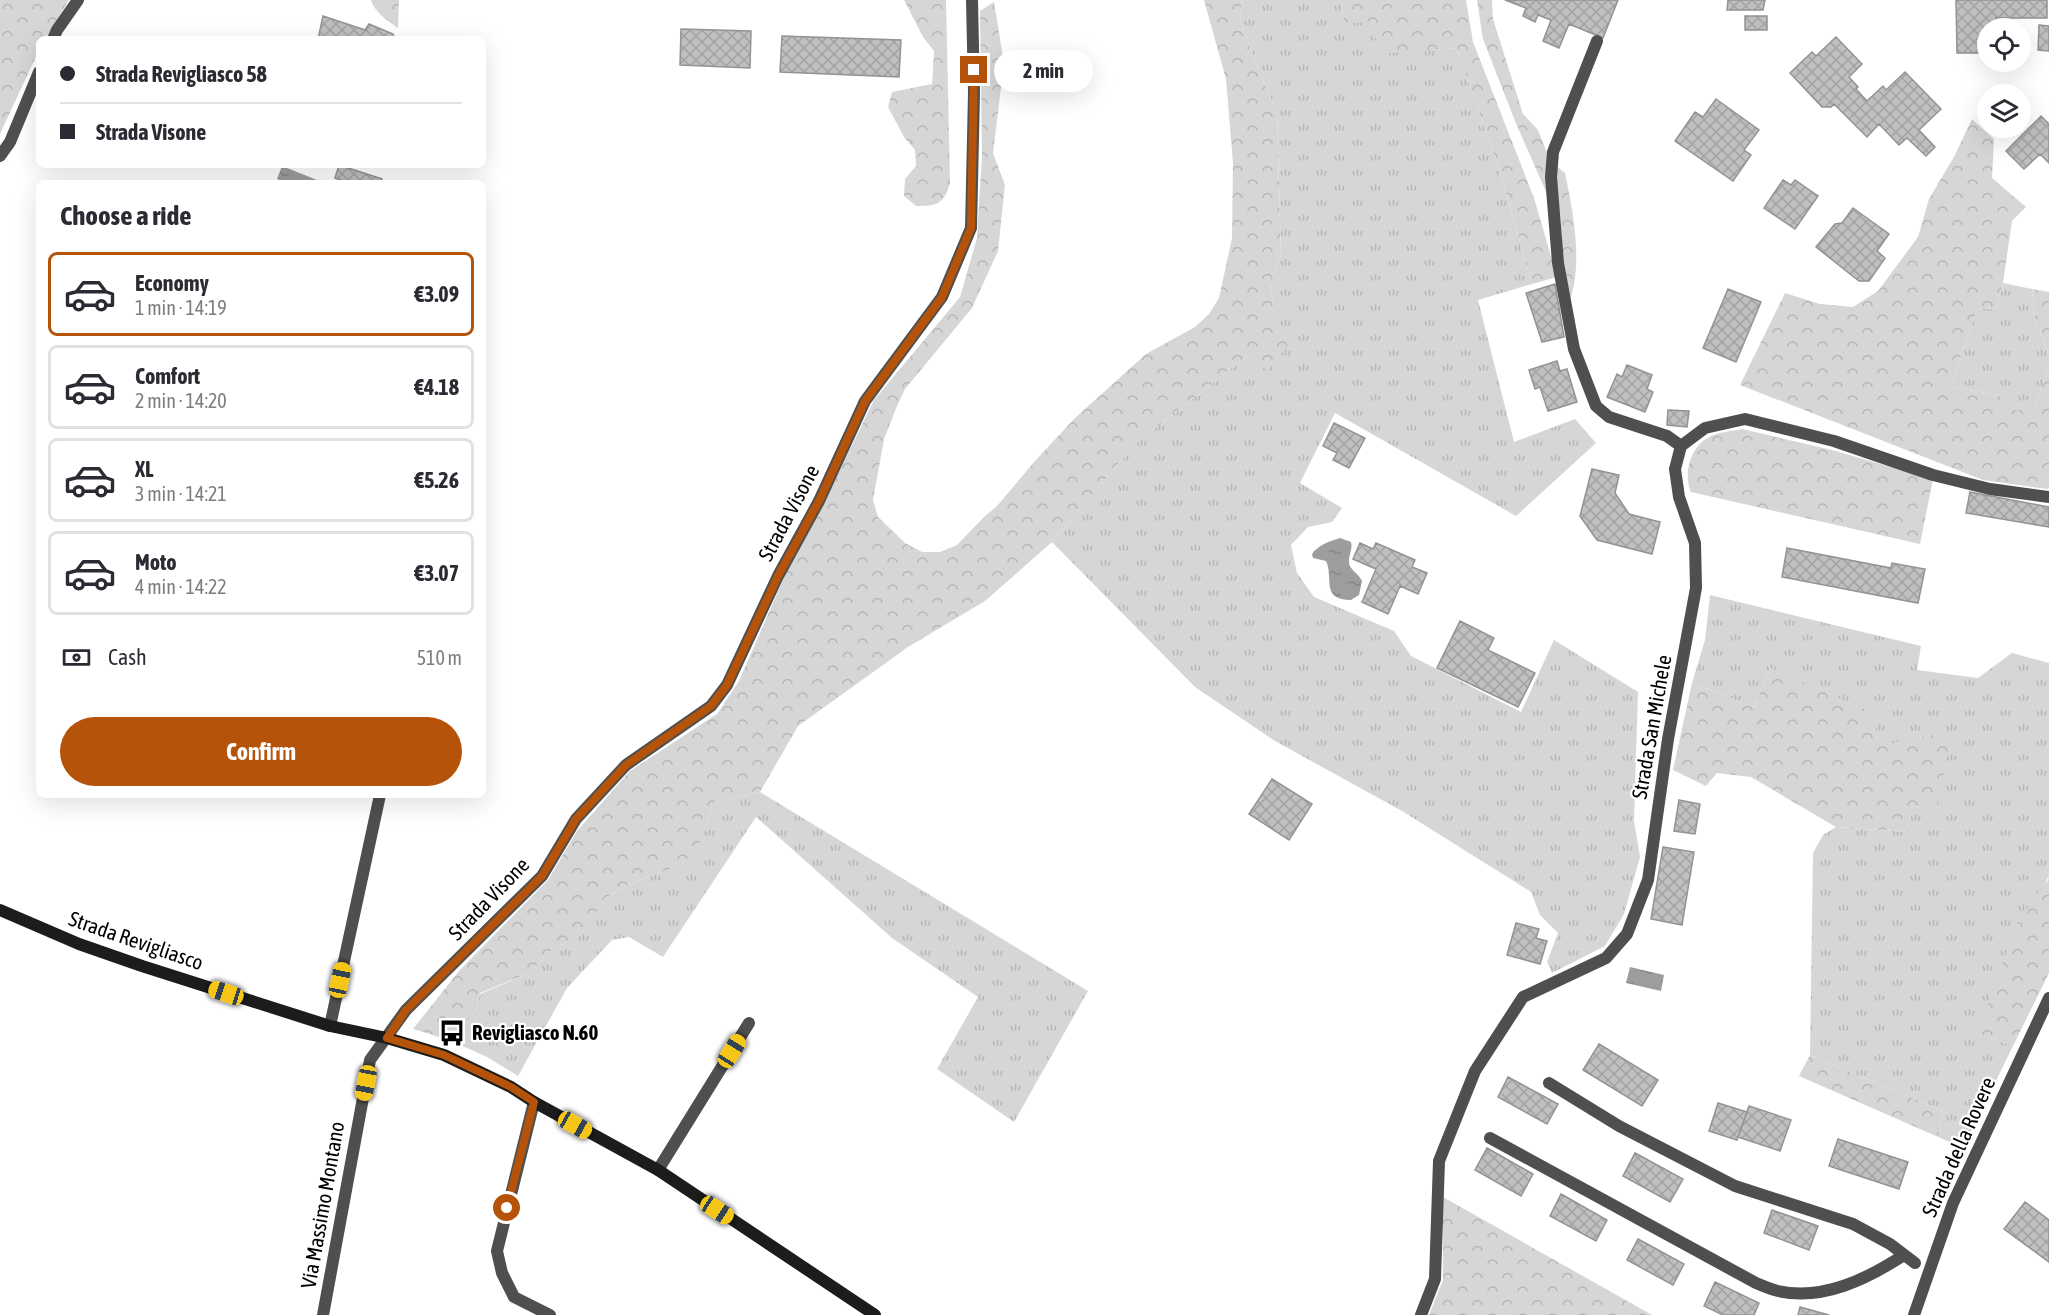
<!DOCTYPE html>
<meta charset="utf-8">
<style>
body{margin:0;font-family:"Asap Condensed",sans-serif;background:#f2f2f3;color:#2b2b33;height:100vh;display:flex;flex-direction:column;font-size:22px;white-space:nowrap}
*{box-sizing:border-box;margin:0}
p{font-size:20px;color:#7c7c81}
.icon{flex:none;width:33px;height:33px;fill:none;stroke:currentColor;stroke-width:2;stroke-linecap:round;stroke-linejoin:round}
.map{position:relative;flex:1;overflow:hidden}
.details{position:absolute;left:36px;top:180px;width:450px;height:618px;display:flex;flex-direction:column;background:#fff;border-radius:9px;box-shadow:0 6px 24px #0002}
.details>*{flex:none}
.guide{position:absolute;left:36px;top:36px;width:450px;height:132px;border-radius:9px;box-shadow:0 6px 24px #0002;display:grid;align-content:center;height:132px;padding:0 24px;background:#fff}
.fabs{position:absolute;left:1977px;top:18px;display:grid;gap:12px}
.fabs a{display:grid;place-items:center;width:54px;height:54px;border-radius:50%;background:#fff;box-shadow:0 6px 24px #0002;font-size:30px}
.end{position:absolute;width:27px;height:27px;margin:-14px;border:8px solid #b45309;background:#fff;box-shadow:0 0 0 3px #fff}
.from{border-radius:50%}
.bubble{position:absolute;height:42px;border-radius:21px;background:#fff;box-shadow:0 6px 24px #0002;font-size:20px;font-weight:700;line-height:42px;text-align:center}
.car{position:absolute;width:18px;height:36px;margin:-18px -9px;border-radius:8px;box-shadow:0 0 4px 2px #0007;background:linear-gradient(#f5c518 24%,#345 0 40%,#f5c518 0 76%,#345 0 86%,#f5c518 0)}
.guide b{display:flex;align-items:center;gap:21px;height:57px;font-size:22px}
.guide b+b{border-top:2px solid #e1e1e2}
.guide i{width:15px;height:15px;background:#2b2b33}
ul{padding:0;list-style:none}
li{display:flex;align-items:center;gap:18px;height:84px;margin:0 12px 9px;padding:0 12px;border:3px solid #e1e1e2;border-radius:9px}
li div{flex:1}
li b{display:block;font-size:22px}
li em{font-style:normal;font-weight:700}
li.on{border-color:#b45309}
li>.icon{width:54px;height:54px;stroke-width:1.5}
h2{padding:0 24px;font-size:27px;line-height:72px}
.pay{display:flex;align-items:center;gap:15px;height:66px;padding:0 24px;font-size:22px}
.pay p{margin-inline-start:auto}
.primary-button{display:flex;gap:12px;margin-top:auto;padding:12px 24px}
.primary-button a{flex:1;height:69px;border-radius:36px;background:#b45309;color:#fff;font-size:24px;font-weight:700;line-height:69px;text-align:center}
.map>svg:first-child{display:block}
.grass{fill:url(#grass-tufts)}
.forest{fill:url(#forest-crowns)}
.water{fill:url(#water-ripples)}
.building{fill:url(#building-cross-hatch);stroke:#939393;stroke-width:1.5}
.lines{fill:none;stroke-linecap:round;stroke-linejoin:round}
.street{stroke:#4f4f4f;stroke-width:12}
.secondary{stroke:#1c1c1c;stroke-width:12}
.route{stroke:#b45309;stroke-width:8}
.labels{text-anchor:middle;stroke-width:4.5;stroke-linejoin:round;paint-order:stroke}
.street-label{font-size:21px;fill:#000;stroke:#fff}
.poi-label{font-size:21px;font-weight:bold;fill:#000;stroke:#fff;text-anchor:start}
</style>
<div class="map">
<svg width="2049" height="1315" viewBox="0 0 2049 1315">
<defs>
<pattern id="grass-tufts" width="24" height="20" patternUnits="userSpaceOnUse" patternTransform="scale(1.5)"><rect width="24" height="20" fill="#d6d6d6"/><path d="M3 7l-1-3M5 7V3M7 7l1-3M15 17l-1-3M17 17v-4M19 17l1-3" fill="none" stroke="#b6b6b6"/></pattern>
<pattern id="forest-crowns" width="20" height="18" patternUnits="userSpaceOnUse" patternTransform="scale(1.5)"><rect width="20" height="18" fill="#d6d6d6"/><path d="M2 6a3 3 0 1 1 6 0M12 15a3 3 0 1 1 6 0" fill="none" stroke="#b6b6b6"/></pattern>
<pattern id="water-ripples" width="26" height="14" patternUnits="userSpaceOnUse" patternTransform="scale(1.5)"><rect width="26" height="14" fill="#9d9d9d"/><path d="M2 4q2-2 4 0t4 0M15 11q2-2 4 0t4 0" fill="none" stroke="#858585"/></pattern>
<pattern id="building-cross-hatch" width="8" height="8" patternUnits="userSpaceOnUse" patternTransform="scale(1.5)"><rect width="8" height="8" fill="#bfbfbf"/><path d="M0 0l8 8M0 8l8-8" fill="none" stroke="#a2a2a2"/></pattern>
</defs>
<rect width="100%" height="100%" fill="#fff"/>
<path class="grass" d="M1242 0H1341L1344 24 1373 20 1378 53 1457 48 1503 182 1532 284 1478 300 1514 442 1575 419 1596 443 1516 516 1335 413 1300 483 1342 508 1332 522 1308 527 1291 545 1297 573 1314 597 1394 631 1411 656 1521 712 1554 640 1638 692 1634 821 1640 857 1624 914 1605 946 1552 973 1547 962 1558 933 1540 915 1531 892 1402 811 1275 741 1195 687 1052 542 1136 443 1247 356 1274 316 1270 281 1281 255 1277 113 1257 66 1240 20Z
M2003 283 2032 289 2035 319 2049 356V367L2034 410H2015L1999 395 1950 387 1978 308 1996 309Z
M1710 595 1921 646 1917 670 1978 678 2012 653 2049 663V875L1978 1034 2013 1046 1963 1148 1936 1136 1943 1111 1810 1055 1813 853 1823 835 1836 827 1908 832 1913 804 1936 809 1931 735 1873 748 1770 668 1754 707 1692 683 1705 640Z
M760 792 1088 991 1014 1122 937 1069 978 997 892 938 756 817 663 957 629 937 612 940 567 988 518 1076 487 1057 449 1040 476 1011 480 994 529 973 552 950 579 936 607 897 626 886 682 864 697 849 714 802Z"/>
<path class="forest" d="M0 0H69L45 39H39V50L0 134Z
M371 0H399L398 28C388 21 375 13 371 0Z
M904 0H946L950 183C944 204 937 206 916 206L904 196 905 179 916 166 915 150 904 137 888 107 892 92 932 84 934 51 923 37Z
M1204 0H1242L1240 20 1257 66 1277 113 1281 255 1270 281 1274 316 1292 339 1268 371 1247 356 1136 443 1052 542 985 601 908 647 798 726 760 792 714 802 697 850 682 864 626 886 607 897 579 936 552 950 529 973 480 993 476 1011 449 1040 413 1029 459 971 548 880 577 831 630 771 717 714 739 681 787 571 821 509 874 400 960 297 977 238 982 155 980 11 994 2 1004 63 993 153 1005 185 998 251 972 308 905 389 897 406 884 439 873 500 878 517 905 543 922 552H940L957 545 983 518 997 506 1035 461 1074 419 1146 354 1195 327 1209 314 1219 298 1232 238 1233 163 1226 79Z
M1341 0H1466L1473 42 1534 198 1557 277 1532 284 1503 182 1457 48 1378 54 1373 21 1344 24Z
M1477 0H1492L1493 19 1523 114 1538 130 1547 153 1550 201 1515 121 1483 39Z
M1972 119 1994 139 1992 178 2026 207 2012 221 2003 283 1996 309 1978 308 1950 387 1999 395 2015 410H2034L2049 367V488L2047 489 1983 480 1740 385 1785 293 1820 304 1853 307 1878 291 1918 237 1929 199 1955 155Z
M1556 166 1565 173C1573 211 1583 263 1570 300L1562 265 1561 221 1555 180Z
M2032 289 2049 292V356L2035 319Z
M1742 429 1832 450 1933 479 1920 544 1691 492C1683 474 1690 447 1709 437 1718 432 1732 431 1742 429Z
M1770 668 1878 715 1873 747 1931 735 1950 744 1936 809 1913 805 1908 832 1836 827 1751 777 1717 773 1706 786 1673 770 1692 683 1754 707Z
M2049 875V973L2013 1046 1977 1034 2018 921 2048 880Z
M1810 1055 1943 1111 1936 1136 1799 1076Z
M1443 1197 1652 1315H1429L1443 1280Z"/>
<path class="water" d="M282 166 322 182 288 183 277 179Z
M1340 538 1351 542C1353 550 1348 556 1349 563 1350 570 1359 574 1362 581L1359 595 1351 600C1320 600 1334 577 1326 561L1313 558 1312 554C1318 545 1330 541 1340 538Z
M1630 967 1664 975 1661 991 1626 983Z"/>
<path class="building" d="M1505 0H1618L1603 38 1569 24 1559 48 1543 41 1551 20 1538 15 1535 22 1523 16 1526 8Z
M1728 0H1765L1763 10H1727Z
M1956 0H2047V18H1996V28H1988V53H1957Z
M323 16 365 30 369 24 393 34 395 39H318Z
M1745 16H1767V30H1745Z
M2039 25 2049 26V51L2038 50Z
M681 29 751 31 750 68 680 65Z
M782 36 901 40 899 77 780 72Z
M1836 37 1862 64 1849 77 1858 87 1856 89 1867 101 1883 86 1886 90 1905 72 1941 109 1919 130 1935 147 1926 156 1907 138 1899 145 1879 124 1867 137 1834 104 1831 107H1822L1790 73 1812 52 1816 56Z
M1716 99 1759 130 1744 150 1751 155 1733 181 1675 141 1695 112 1703 117Z
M2041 116 2049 124V163L2040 154 2024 169 2006 151Z
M339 165 382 179 380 183H349L335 178Z
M1783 180 1791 185 1795 180 1818 196 1795 229 1764 208Z
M1853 208 1889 234 1877 251 1885 258 1869 281H1859L1816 247 1835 224 1842 223Z
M1555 284 1564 337 1542 342 1526 293Z
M1728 289 1761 302 1736 362 1703 348Z
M1557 361 1560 371 1567 369 1577 402 1548 411 1540 387 1535 389 1529 370Z
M1627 365 1652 375 1647 389 1653 392 1645 412 1607 397 1617 374 1622 377Z
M1668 410 1689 411 1687 427 1667 425Z
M1334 423 1365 438 1349 468 1333 460 1337 453 1323 446Z
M1592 469 1619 475 1615 493 1629 514 1660 522 1652 554 1597 540 1580 516Z
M1970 492 2049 507V527L1966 513Z
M1360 543 1373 549 1376 543 1415 560 1412 567 1427 573 1418 594 1400 586 1388 614 1362 602 1376 569 1353 559Z
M1787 548 1891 568 1892 563 1925 569 1918 603 1782 577Z
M1460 621 1494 638 1488 650 1535 673 1518 707 1437 668Z
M1272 779 1312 804 1289 840 1249 814Z
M1679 800 1700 804 1695 834 1674 831Z
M1663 847 1694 852 1682 925 1651 919Z
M1516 923 1539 929 1536 938 1547 941 1540 964 1507 955Z
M1599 1044 1658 1080 1642 1106 1583 1070Z
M1508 1077 1558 1104 1547 1124 1498 1097Z
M1718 1103 1747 1112 1737 1140 1709 1131Z
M1749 1106 1791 1120 1780 1151 1738 1137Z
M1838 1139 1908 1162 1899 1189 1829 1166Z
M1487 1148 1533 1174 1521 1196 1475 1170Z
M1635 1153 1683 1179 1670 1202 1623 1176Z
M1561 1194 1607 1220 1596 1241 1550 1216Z
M2025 1202 2049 1220V1262L2004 1229Z
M1772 1210 1818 1226 1809 1250 1764 1233Z
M1638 1239 1684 1264 1673 1285 1627 1260Z
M1715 1282 1759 1303 1754 1315H1723L1704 1306Z
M1800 1307 1829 1315H1798Z"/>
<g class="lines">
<path class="street" d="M53 39 57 30 78 0
M1597 41 1553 152 1551 177 1558 263 1574 349 1596 406 1609 417 1667 436 1681 446
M0 156 10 142 39 72
M330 1026 380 795
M1549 1083 1619 1126 1735 1186 1853 1224 1890 1244 1915 1263
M534 1102 497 1251 502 1273 514 1297 550 1315
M1490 1138 1756 1283C1763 1286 1770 1289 1778 1291 1823 1301 1867 1279 1904 1255
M658 1170 749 1023
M323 1315 370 1060 406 1010 542 876 576 819 626 765 711 706 727 685 778 576 819 501 865 401 942 297 971 228 974 93 972 0
M1421 1315 1435 1279 1439 1161 1475 1071 1523 997 1606 958 1627 934 1648 880 1668 739 1696 588 1695 543 1679 497 1675 469 1681 446 1705 428 1745 419 1834 441 1933 475 1990 489 2049 497
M1914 1315 1953 1203 2049 998"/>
<path class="secondary" d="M0 910 79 944 142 966 330 1026 387 1038 444 1055 511 1087 534 1102 658 1170 875 1315"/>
</g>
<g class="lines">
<path class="route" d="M507 1208 534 1102 511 1087 444 1055 387 1038 406 1010 542 876 576 819 626 765 711 706 727 685 778 576 819 501 865 401 942 297 971 228 974 70"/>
</g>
<defs>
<g id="bus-bare" transform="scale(2.07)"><path d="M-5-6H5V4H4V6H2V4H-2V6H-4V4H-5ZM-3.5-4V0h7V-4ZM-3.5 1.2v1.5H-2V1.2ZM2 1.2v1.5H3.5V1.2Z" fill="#000" stroke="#fff" stroke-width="2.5" paint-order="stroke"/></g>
</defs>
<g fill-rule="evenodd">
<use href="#bus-bare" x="452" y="1033"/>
</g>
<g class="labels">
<g class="street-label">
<text transform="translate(789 513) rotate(-62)" y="7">Strada Visone</text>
<text transform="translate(1652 727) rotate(-80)" y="7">Strada San Michele</text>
<text transform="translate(489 899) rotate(-46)" y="7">Strada Visone</text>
<text transform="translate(136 941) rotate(19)" y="7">Strada Revigliasco</text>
<text transform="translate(1959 1147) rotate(-66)" y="7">Strada della Rovere</text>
<text transform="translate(323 1205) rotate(-80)" y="7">Via Massimo Montano</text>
</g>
<g class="poi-label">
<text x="472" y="1040">Revigliasco N.60</text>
</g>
</g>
</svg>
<div class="fabs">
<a><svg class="icon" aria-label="locate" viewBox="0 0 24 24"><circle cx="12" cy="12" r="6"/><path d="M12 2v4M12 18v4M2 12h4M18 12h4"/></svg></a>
<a><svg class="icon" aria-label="layers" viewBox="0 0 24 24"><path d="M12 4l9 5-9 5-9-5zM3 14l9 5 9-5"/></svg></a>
</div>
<i class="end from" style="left:507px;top:1208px"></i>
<i class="end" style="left:974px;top:70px"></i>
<div class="bubble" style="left:994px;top:50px;width:99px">2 min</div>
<i class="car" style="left:340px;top:980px;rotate:12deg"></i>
<i class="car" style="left:226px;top:993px;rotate:288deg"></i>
<i class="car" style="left:732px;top:1051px;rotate:32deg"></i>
<i class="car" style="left:366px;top:1083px;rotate:191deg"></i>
<i class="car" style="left:575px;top:1125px;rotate:119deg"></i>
<i class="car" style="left:717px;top:1210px;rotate:123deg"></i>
<div class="guide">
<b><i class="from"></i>Strada Revigliasco 58</b>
<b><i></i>Strada Visone</b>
</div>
<section class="details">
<h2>Choose a ride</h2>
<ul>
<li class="on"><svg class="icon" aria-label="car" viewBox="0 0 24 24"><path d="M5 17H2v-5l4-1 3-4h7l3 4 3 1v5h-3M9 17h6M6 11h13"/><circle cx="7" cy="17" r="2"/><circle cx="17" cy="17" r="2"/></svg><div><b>Economy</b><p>1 min · 14:19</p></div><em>€3.09</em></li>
<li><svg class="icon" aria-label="car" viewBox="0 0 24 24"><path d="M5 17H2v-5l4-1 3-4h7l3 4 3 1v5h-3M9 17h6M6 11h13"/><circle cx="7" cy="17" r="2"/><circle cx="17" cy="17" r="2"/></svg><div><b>Comfort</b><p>2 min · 14:20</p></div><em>€4.18</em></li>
<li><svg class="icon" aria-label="car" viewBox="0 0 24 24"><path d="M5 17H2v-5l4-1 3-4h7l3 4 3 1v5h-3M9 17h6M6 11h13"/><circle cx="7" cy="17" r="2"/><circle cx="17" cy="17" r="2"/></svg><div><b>XL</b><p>3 min · 14:21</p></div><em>€5.26</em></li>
<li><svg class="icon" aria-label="car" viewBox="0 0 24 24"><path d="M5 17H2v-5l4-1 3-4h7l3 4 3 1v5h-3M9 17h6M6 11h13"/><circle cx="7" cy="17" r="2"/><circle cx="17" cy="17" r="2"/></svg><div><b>Moto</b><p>4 min · 14:22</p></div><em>€3.07</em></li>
</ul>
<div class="pay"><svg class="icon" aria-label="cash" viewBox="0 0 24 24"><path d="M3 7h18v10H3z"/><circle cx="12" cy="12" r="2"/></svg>Cash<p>510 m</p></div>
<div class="primary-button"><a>Confirm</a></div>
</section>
</div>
